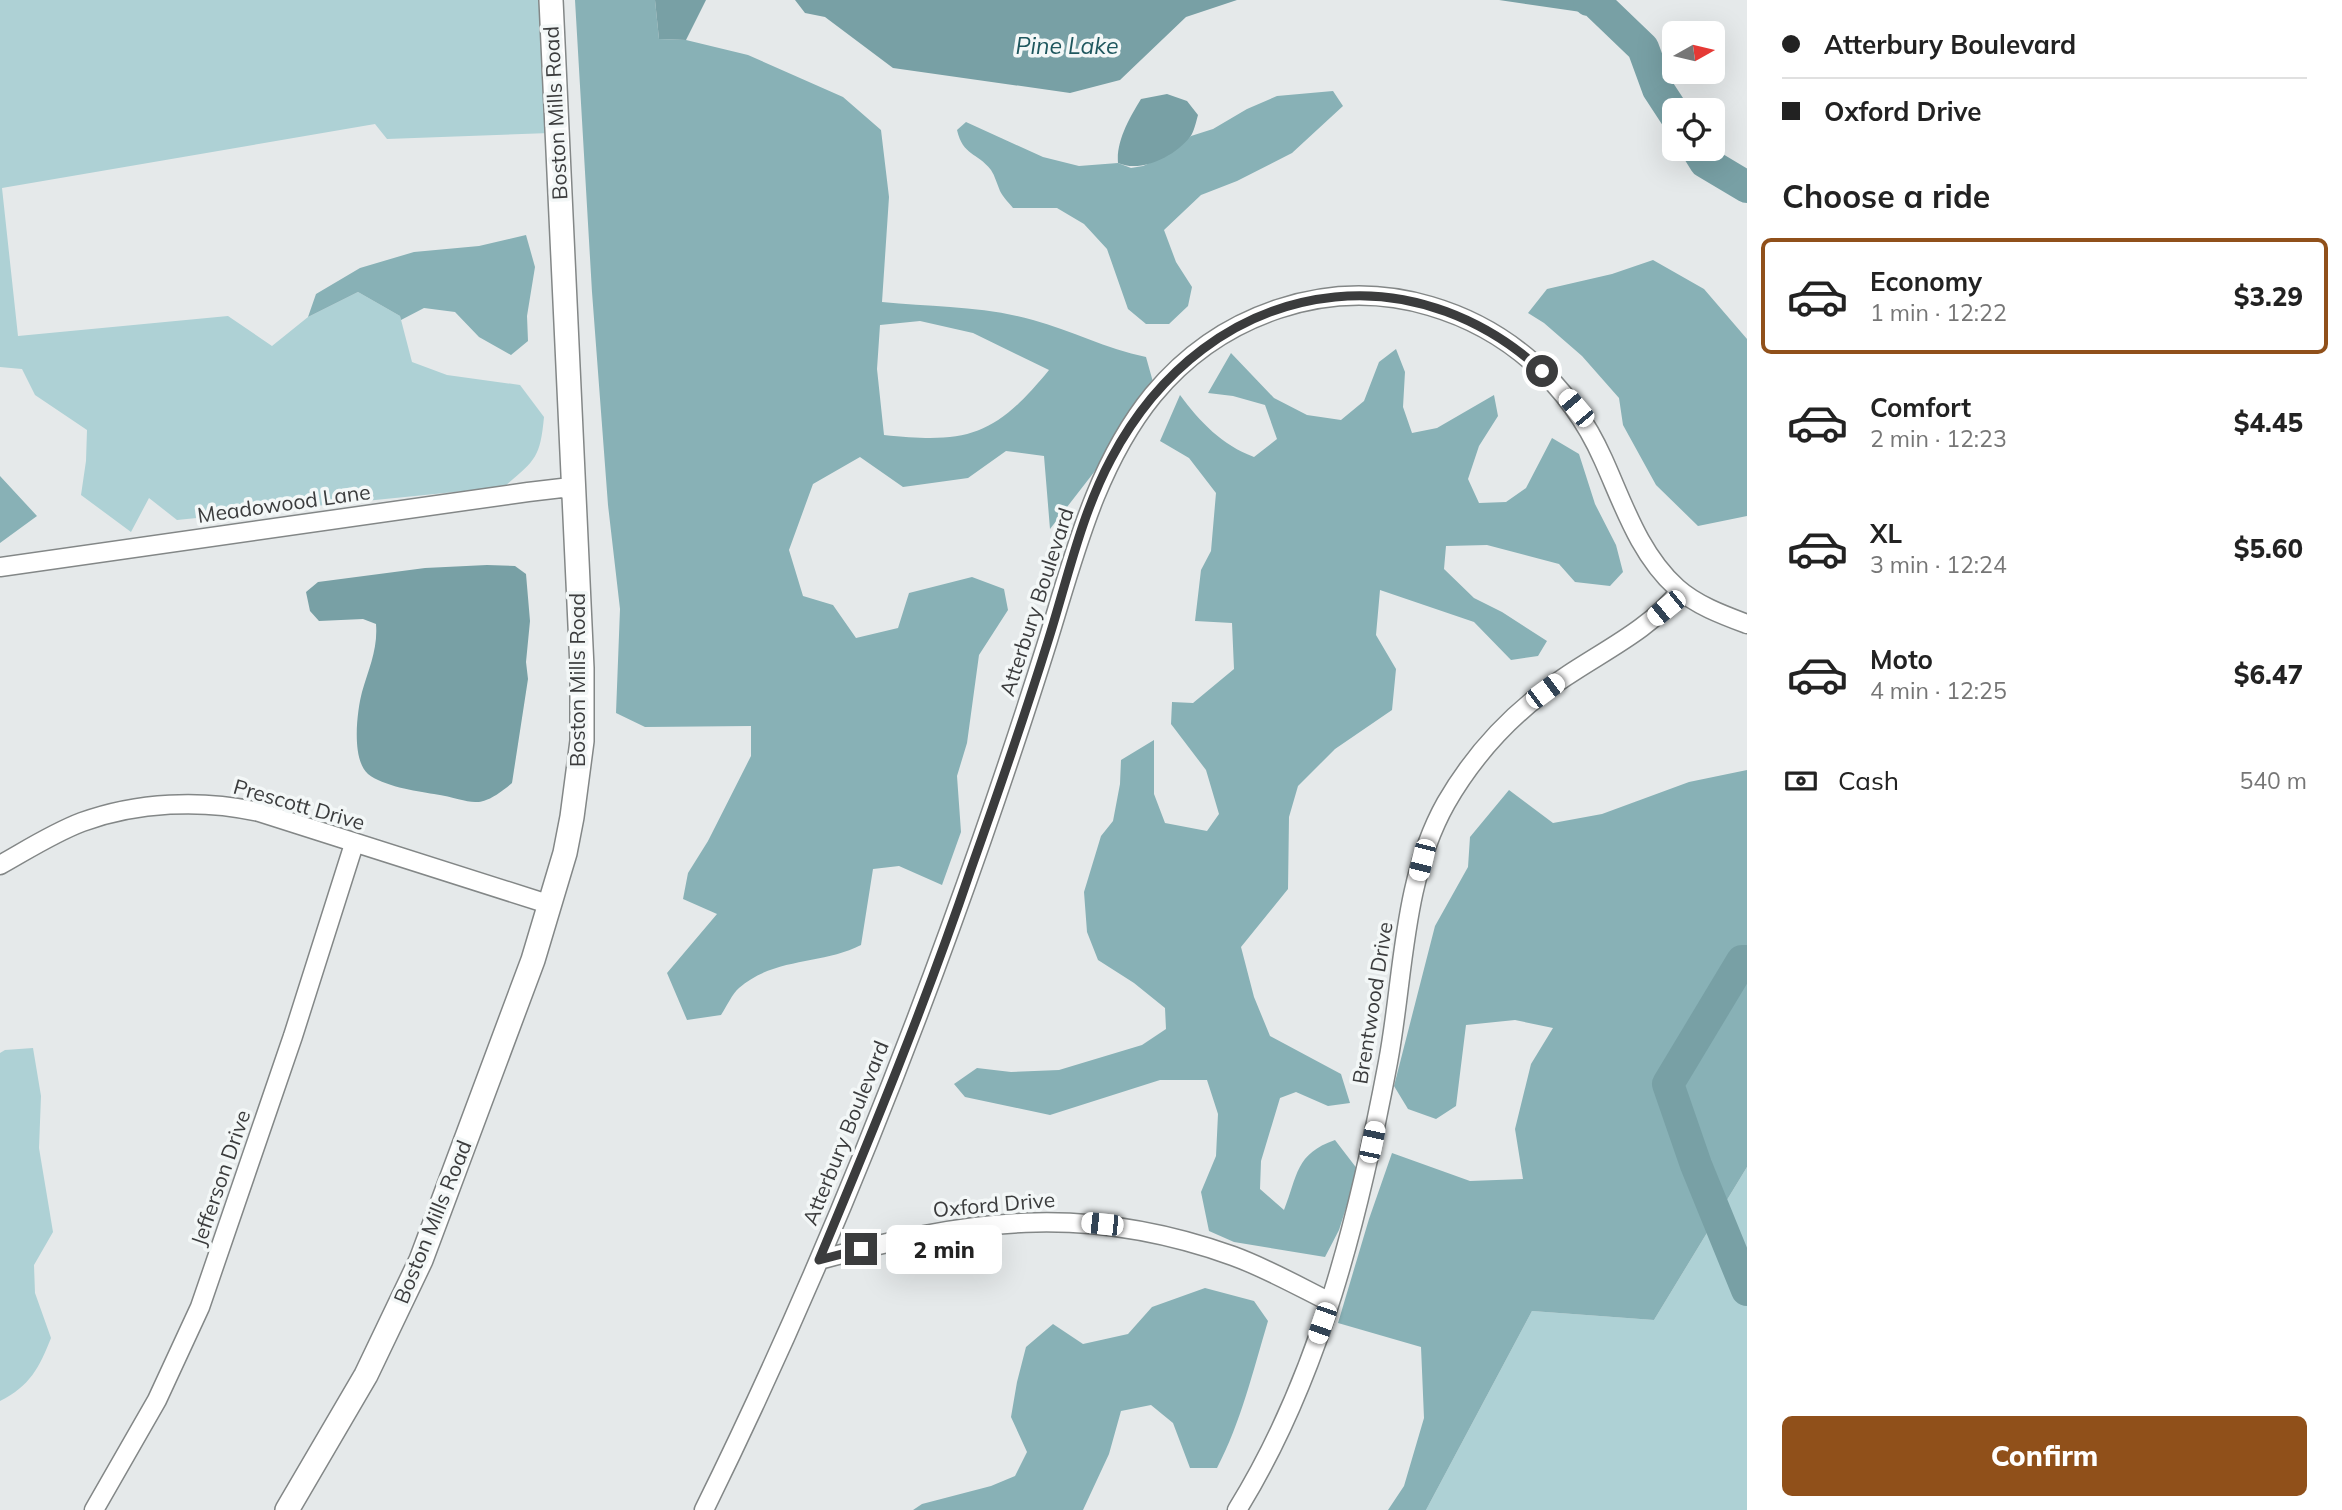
<!DOCTYPE html>
<meta charset="utf-8">
<style>
body{margin:0;font-family:Mulish,sans-serif;background:#f6f6f6;color:#222;height:100vh;display:flex;flex-direction:column;font-size:26px;white-space:nowrap}
*{box-sizing:border-box;margin:0}
p{font-size:23px;color:#767676}
.icon{flex:none;width:38px;height:38px;fill:none;stroke:currentColor;stroke-width:2;stroke-linecap:round;stroke-linejoin:round}
.map{position:relative;flex:1;overflow:hidden}
.details{display:flex;flex-direction:column;background:#fff;width:595px}
.details>*{flex:none}
.banner{display:grid;align-content:center;height:154px;padding:0 35px;background:#fff}
.needle{width:46px;rotate:82deg}
.buttons{position:absolute;left:1662px;top:21px;display:grid;gap:14px}
.buttons a{display:grid;place-items:center;width:63px;height:63px;border-radius:10px;background:#fff;box-shadow:0 7px 28px #0002;font-size:35px}
.end{position:absolute;width:32px;height:32px;margin:-16px;border:9px solid #3b3c3d;background:#fff;box-shadow:0 0 0 4px #fff}
.from{border-radius:50%}
.bubble{position:absolute;height:49px;border-radius:10px;background:#fff;box-shadow:0 7px 28px #0002;font-size:23px;font-weight:800;line-height:49px;text-align:center}
.car{position:absolute;width:21px;height:42px;margin:-21px -10px;border-radius:9px;box-shadow:0 0 5px 2px #0007;background:linear-gradient(#fff 24%,#345 0 40%,#fff 0 76%,#345 0 86%,#fff 0)}
.banner b{display:flex;align-items:center;gap:24px;height:66px;font-size:26px}
.banner b+b{border-top:2px solid #e0e0e0}
.banner i{width:18px;height:18px;background:#222}
ul{padding:0;list-style:none}
li{display:flex;align-items:center;gap:21px;height:116px;margin:0 14px 10px;padding:0 21px;border:4px solid transparent;border-radius:10px}
li div{flex:1}
li b{display:block;font-size:26px}
li em{font-style:normal;font-weight:800}
li.current{border-color:#90501a}
li>.icon{width:63px;height:63px;stroke-width:1.5}
h2{padding:0 35px;font-size:32px;line-height:84px}
.pay{display:flex;align-items:center;gap:18px;height:77px;padding:0 35px;font-size:26px}
.pay p{margin-inline-start:auto}
.button{display:flex;gap:14px;margin-top:auto;padding:14px 35px}
.button a{flex:1;height:80px;border-radius:10px;background:#90501a;color:#fff;font-size:28px;font-weight:800;line-height:80px;text-align:center}
main{display:flex;flex:1;min-height:0}
.map>svg:first-child{display:block}
.green{fill:#aed1d5}
.forest{fill:#88b1b6;fill-rule:evenodd}
.water{fill:#78a0a5}
.lines{fill:none;stroke-linecap:round;stroke-linejoin:round}
.river{stroke:#78a0a5;stroke-width:32}
.minor-casing{stroke:#838787;stroke-width:21}
.tertiary-casing{stroke:#838787;stroke-width:26}
.minor{stroke:#fff;stroke-width:18}
.tertiary{stroke:#fff;stroke-width:23}
.route{stroke:#3b3c3d;stroke-width:9}
.labels{text-anchor:middle;stroke-width:7;stroke-linejoin:round;paint-order:stroke}
.street-label{font-size:21px;fill:#3b3c3d;stroke:#f3f7f7}
.water-label{font-size:23px;font-style:italic;fill:#1e575e;stroke:#f3f7f7}
</style>
<main>
<div class="map">
<svg width="1747" height="1510" viewBox="0 0 1747 1510">
<rect width="100%" height="100%" fill="#e5e9ea"/>
<path class="green" d="M0 0H543L550 133 387 139 375 124 2 188 18 336 228 316 272 346 308 317 358 292 400 316 412 362 447 375 520 385 544 417C540 459 535 460 504 487L177 520 149 498 131 532 81 495 86 461 87 430 35 395 22 369 0 367Z
M33 1048 41 1096 39 1148 53 1232 34 1265 35 1293 51 1338C39 1368 30 1386 0 1401V1053L5 1050Z
M1747 1167V1510H1426L1532 1311 1654 1320Z"/>
<path class="forest" d="M575 0H655L659 39 686 40 748 55 843 97 881 130 889 197 882 302C932 307 984 306 1033 320 1071 330 1106 349 1146 357L1153 382 1105 458 1050 529 1044 456 1006 451 968 478 903 487 860 457 813 484 789 550 803 596 833 605 856 638 898 628 909 593 972 577 1004 589 1008 610 979 655 967 743 957 776 961 832 942 885 899 866 873 869 861 945C822 965 774 957 739 988 732 994 727 1006 721 1015L687 1020 667 973 717 914 683 899 688 873 708 841 751 756V726L645 727 616 713 620 609 608 505 592 292ZM920 321 973 333 1049 370C995 436 968 444 884 435L877 369 880 325Z
M1333 91 1343 106 1292 153 1237 181 1201 195 1164 230 1176 262 1192 287 1188 306 1169 324H1146L1128 309 1107 249 1084 224 1057 208H1013C1009 203 1003 197 1000 191 997 184 995 176 991 170 977 152 963 156 957 130L966 122 1043 157 1079 166 1118 163 1131 168 1143 166 1166 156 1191 136 1213 129 1247 109 1277 96Z
M526 235 535 267 527 316 528 341 511 355 479 337 455 312 424 308 401 320 400 316 358 292 308 317 316 294 360 268 414 252 479 246Z
M1653 260 1704 289 1747 339V516L1698 526 1656 485 1623 425 1619 398 1582 356 1544 323 1528 313 1547 289 1612 274Z
M1396 349 1405 372 1403 407 1412 433 1437 428 1494 395 1498 416 1479 446 1468 479 1479 503 1506 502 1526 488 1552 438 1579 454 1595 504 1616 545 1623 572 1610 586 1575 582 1559 564 1487 545 1446 546 1444 569 1474 598 1502 612 1547 641 1538 656 1511 660 1474 622 1380 590 1376 635 1396 669 1392 710 1335 749 1298 786 1289 817 1288 889 1241 947 1254 997 1270 1036 1341 1074 1350 1103 1328 1106 1296 1092 1280 1098 1261 1161 1260 1189 1284 1210C1298 1175 1295 1154 1335 1140L1358 1170 1339 1230 1325 1257 1234 1242 1209 1231 1201 1192 1216 1156 1218 1114 1207 1080H1160L1050 1115 965 1097 954 1084 977 1068 1011 1072 1059 1070 1142 1045 1166 1029 1165 1008 1134 983 1098 960 1087 932 1084 892 1101 836 1113 821 1120 784 1121 760 1154 740V794L1165 823 1207 831 1219 814 1206 770 1171 724 1172 702 1193 703 1234 669 1232 623 1195 621 1201 570 1211 551 1216 493 1189 458 1160 441 1180 395C1200 422 1222 445 1254 457L1277 439 1265 405 1233 396 1208 393 1231 353 1274 398 1307 415 1341 420 1364 401 1379 362Z
M0 476 37 516 0 543Z
M1747 770V1167L1654 1320 1532 1311 1426 1510H1388L1404 1486 1424 1418 1421 1347 1338 1323 1369 1219 1392 1153 1470 1181 1523 1179 1515 1129 1531 1064 1553 1028 1515 1020 1466 1025 1456 1106 1436 1119 1408 1109 1394 1086 1435 926 1468 867 1470 837 1509 790 1553 823 1602 814 1689 782Z
M1205 1288 1254 1301 1268 1321C1253 1371 1241 1422 1217 1468H1190L1173 1423 1151 1405 1121 1411 1109 1454 1083 1510H913L922 1504 991 1486 1015 1476 1027 1452 1011 1417 1017 1382 1026 1347 1053 1324 1083 1344 1128 1334 1152 1307Z"/>
<path class="water" d="M655 0H706L686 40 659 39Z
M795 0H1237L1186 17 1120 80 1070 93 893 68 825 17 805 13Z
M1499 0H1595L1588 13Z
M1167 94 1187 101 1198 115C1196 122 1194 132 1190 137 1174 157 1141 173 1118 163 1116 141 1130 117 1141 99Z
M487 565 515 566 526 574 530 621 526 662 528 679 512 783C476 813 474 800 434 794 415 791 383 786 368 774 351 759 357 711 362 692 369 668 378 649 376 624L363 619 319 621 310 611 306 592 318 582 425 568Z"/>
<g class="lines">
<path class="river" d="M1589 0 1594 1 1643 48 1658 89 1675 115
M1697 149 1705 162 1747 187
M1747 961H1742L1668 1084 1696 1165 1747 1290"/>
<g class="minor-casing">
<path id="minor" d="M0 567 528 492 562 488 573 491
M0 865C27 850 53 833 82 822 137 802 202 799 259 812L548 904
M819 1260C969 1220 1082 1202 1233 1256 1266 1268 1298 1286 1330 1302
M94 1510 157 1400 200 1307 293 1036 354 844
M704 1510C811 1293 902 1068 982 839 1005 773 1027 707 1048 640 1074 556 1096 465 1153 395 1220 314 1328 276 1430 306 1509 329 1570 385 1603 459 1623 503 1639 554 1677 588 1696 605 1723 615 1747 624
M1237 1510C1320 1376 1359 1216 1388 1062 1404 977 1402 881 1446 803 1476 751 1515 710 1565 677 1605 650 1650 629 1680 591"/>
</g>
<g class="tertiary-casing">
<path id="tertiary" d="M287 1510 366 1375 421 1260 533 960 565 853 572 817 582 741V668L551 0"/>
</g>
<use href="#minor" class="minor"/>
<use href="#tertiary" class="tertiary"/>
</g>
<g class="lines">
<path class="route" d="M861 1249 819 1260C873 1131 926 1002 971 869 998 793 1024 718 1048 641 1067 581 1081 515 1111 459 1157 372 1235 307 1335 297 1411 289 1486 319 1542 371"/>
</g>
<g class="labels">
<g class="street-label">
<text transform="translate(556 113) rotate(-93)" y="7">Boston Mills Road</text>
<text transform="translate(284 504) rotate(-8)" y="7">Meadowood Lane</text>
<text transform="translate(1037 602) rotate(-72)" y="7">Atterbury Boulevard</text>
<text transform="translate(578 680) rotate(-90)" y="7">Boston Mills Road</text>
<text transform="translate(299 805) rotate(16)" y="7">Prescott Drive</text>
<text transform="translate(1373 1003) rotate(-81)" y="7">Brentwood Drive</text>
<text transform="translate(846 1133) rotate(-68)" y="7">Atterbury Boulevard</text>
<text transform="translate(221 1178) rotate(-71)" y="7">Jefferson Drive</text>
<text transform="translate(994 1205) rotate(-5)" y="7">Oxford Drive</text>
<text transform="translate(433 1222) rotate(-68)" y="7">Boston Mills Road</text>
</g>
<g class="water-label">
<text x="1067" y="54">Pine Lake</text>
</g>
</g>
</svg>
<div class="buttons">
<a><svg class="needle" viewBox="-14 -14 28 28"><path d="M0-13l5 13h-10z" fill="#e53935"/><path d="M0 13l5-13h-10z" fill="#767676"/></svg></a>
<a><svg class="icon" aria-label="locate" viewBox="0 0 24 24"><circle cx="12" cy="12" r="6"/><path d="M12 2v4M12 18v4M2 12h4M18 12h4"/></svg></a>
</div>
<i class="end from" style="left:1542px;top:371px"></i>
<i class="end" style="left:861px;top:1249px"></i>
<div class="bubble" style="left:886px;top:1225px;width:116px">2 min</div>
<i class="car" style="left:1576px;top:408px;rotate:320deg"></i>
<i class="car" style="left:1666px;top:608px;rotate:231deg"></i>
<i class="car" style="left:1545px;top:691px;rotate:53deg"></i>
<i class="car" style="left:1422px;top:860px;rotate:194deg"></i>
<i class="car" style="left:1372px;top:1142px;rotate:12deg"></i>
<i class="car" style="left:1102px;top:1224px;rotate:276deg"></i>
<i class="car" style="left:1322px;top:1323px;rotate:199deg"></i>
</div>
<section class="details">
<div class="banner">
<b><i class="from"></i>Atterbury Boulevard</b>
<b><i></i>Oxford Drive</b>
</div>
<h2>Choose a ride</h2>
<ul>
<li class="current"><svg class="icon" aria-label="car" viewBox="0 0 24 24"><path d="M5 17H2v-5l4-1 3-4h7l3 4 3 1v5h-3M9 17h6M6 11h13"/><circle cx="7" cy="17" r="2"/><circle cx="17" cy="17" r="2"/></svg><div><b>Economy</b><p>1 min · 12:22</p></div><em>$3.29</em></li>
<li><svg class="icon" aria-label="car" viewBox="0 0 24 24"><path d="M5 17H2v-5l4-1 3-4h7l3 4 3 1v5h-3M9 17h6M6 11h13"/><circle cx="7" cy="17" r="2"/><circle cx="17" cy="17" r="2"/></svg><div><b>Comfort</b><p>2 min · 12:23</p></div><em>$4.45</em></li>
<li><svg class="icon" aria-label="car" viewBox="0 0 24 24"><path d="M5 17H2v-5l4-1 3-4h7l3 4 3 1v5h-3M9 17h6M6 11h13"/><circle cx="7" cy="17" r="2"/><circle cx="17" cy="17" r="2"/></svg><div><b>XL</b><p>3 min · 12:24</p></div><em>$5.60</em></li>
<li><svg class="icon" aria-label="car" viewBox="0 0 24 24"><path d="M5 17H2v-5l4-1 3-4h7l3 4 3 1v5h-3M9 17h6M6 11h13"/><circle cx="7" cy="17" r="2"/><circle cx="17" cy="17" r="2"/></svg><div><b>Moto</b><p>4 min · 12:25</p></div><em>$6.47</em></li>
</ul>
<div class="pay"><svg class="icon" aria-label="cash" viewBox="0 0 24 24"><path d="M3 7h18v10H3z"/><circle cx="12" cy="12" r="2"/></svg>Cash<p>540 m</p></div>
<div class="button"><a>Confirm</a></div>
</section>
</main>
